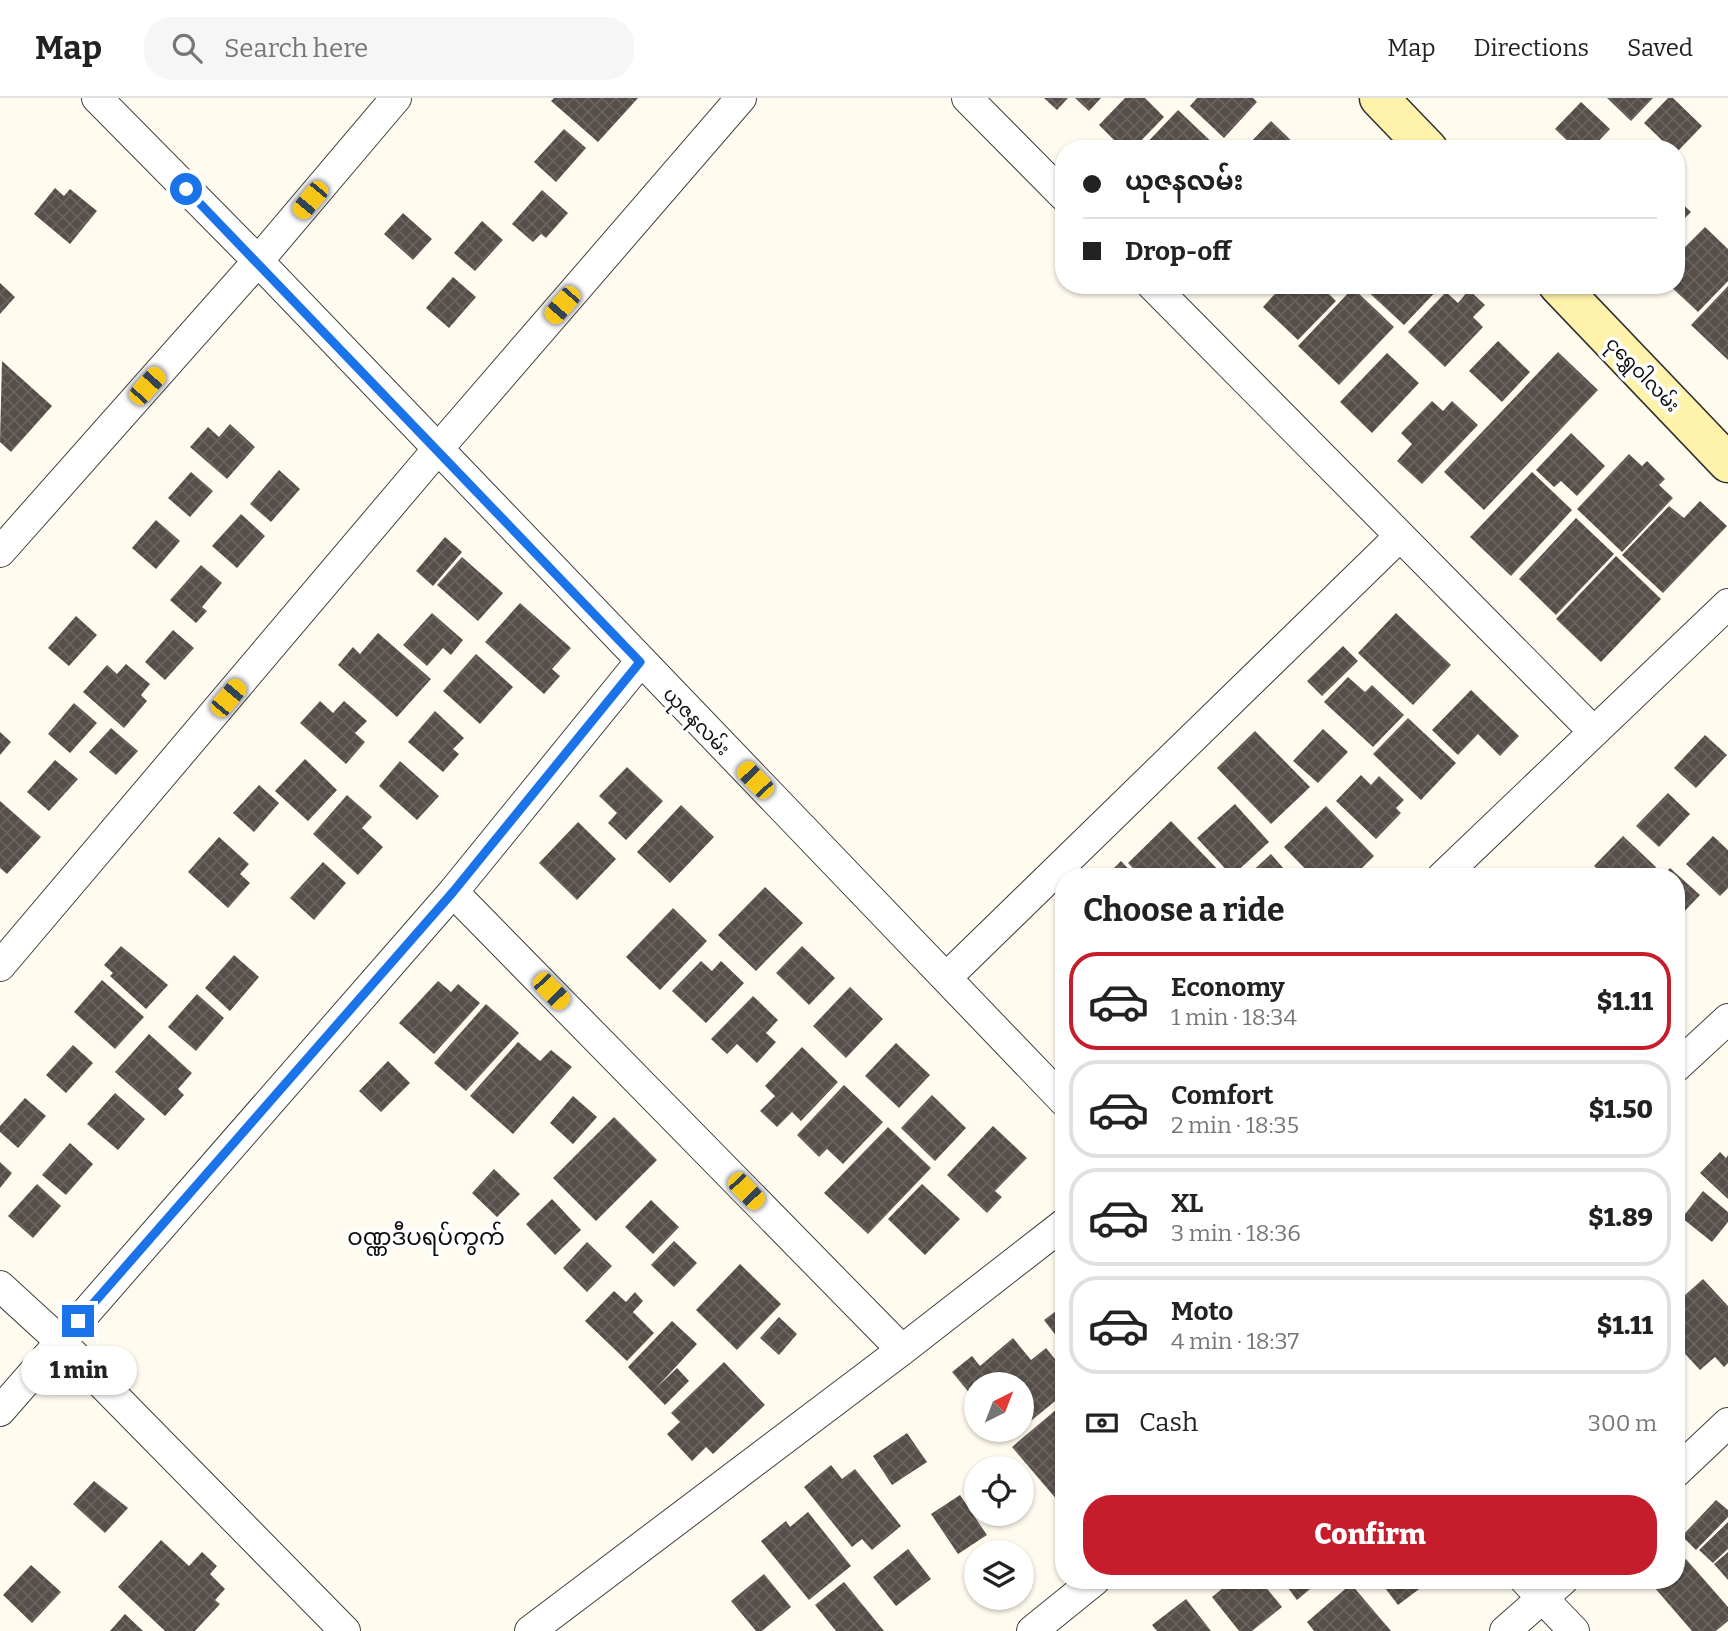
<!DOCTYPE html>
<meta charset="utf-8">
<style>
body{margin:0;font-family:Bitter,"Noto Sans Myanmar",serif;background:#f6f6f6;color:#222;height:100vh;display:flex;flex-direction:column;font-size:26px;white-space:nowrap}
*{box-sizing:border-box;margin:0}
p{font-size:23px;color:#767676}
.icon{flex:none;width:38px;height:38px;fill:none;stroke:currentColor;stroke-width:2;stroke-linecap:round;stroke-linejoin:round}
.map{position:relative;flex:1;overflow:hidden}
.sheet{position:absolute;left:1055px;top:770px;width:630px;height:721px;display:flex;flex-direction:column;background:#fff;border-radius:28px;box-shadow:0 2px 5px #0004}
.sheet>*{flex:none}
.guide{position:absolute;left:1055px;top:42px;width:630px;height:154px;border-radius:28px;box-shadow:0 2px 5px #0004;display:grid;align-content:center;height:154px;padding:0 28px;background:#fff}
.needle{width:46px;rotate:42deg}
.buttons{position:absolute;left:964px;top:1274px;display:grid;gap:14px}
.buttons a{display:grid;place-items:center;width:70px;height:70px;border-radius:50%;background:#fff;box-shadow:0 2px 5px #0004;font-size:35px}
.end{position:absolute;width:32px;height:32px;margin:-16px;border:9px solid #1a73e8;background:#fff;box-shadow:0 0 0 4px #fff}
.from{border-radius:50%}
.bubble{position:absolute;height:49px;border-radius:24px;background:#fff;box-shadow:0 2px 5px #0004;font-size:23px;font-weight:800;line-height:49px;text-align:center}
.car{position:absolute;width:21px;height:42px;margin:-21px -10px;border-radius:9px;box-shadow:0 0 5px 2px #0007;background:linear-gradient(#f5c518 24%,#345 0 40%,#f5c518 0 76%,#345 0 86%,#f5c518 0)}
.guide b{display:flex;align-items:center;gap:24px;height:66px;font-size:26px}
.guide b+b{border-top:2px solid #e0e0e0}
.guide i{width:18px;height:18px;background:#222}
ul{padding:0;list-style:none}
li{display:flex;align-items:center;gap:21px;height:98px;margin:0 14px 10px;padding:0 14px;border:4px solid #e0e0e0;border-radius:28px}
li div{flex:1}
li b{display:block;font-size:26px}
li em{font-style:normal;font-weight:800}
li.on{border-color:#c61d2d}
li>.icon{width:63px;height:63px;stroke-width:1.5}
h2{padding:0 28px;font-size:32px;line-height:84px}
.pay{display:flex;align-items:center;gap:18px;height:77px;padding:0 28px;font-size:26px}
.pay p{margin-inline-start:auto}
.button{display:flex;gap:14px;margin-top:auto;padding:14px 28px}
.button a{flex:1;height:80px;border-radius:28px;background:#c61d2d;color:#fff;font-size:28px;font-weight:800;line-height:80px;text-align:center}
header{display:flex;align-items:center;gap:42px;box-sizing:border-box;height:98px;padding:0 35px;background:#fff;border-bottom:2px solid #e0e0e0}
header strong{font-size:33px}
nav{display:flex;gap:38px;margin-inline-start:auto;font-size:24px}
.search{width:490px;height:63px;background:#f6f6f6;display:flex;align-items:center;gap:18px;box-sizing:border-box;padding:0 24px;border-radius:28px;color:#767676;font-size:26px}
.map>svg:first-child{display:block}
.building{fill:url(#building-cross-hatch)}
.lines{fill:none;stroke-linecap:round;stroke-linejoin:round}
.street-casing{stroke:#414141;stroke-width:32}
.secondary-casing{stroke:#303030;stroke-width:41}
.street{stroke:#fff;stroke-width:30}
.secondary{stroke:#fff2aa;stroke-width:38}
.route{stroke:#1a73e8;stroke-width:9}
.labels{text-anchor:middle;stroke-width:7;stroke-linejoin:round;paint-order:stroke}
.street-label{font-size:19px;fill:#0e0e0e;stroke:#fff}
.quarter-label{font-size:23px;fill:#0e0e0e;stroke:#fff}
</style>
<header>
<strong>Map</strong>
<div class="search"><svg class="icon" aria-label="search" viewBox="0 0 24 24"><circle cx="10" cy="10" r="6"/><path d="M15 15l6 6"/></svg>Search here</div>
<nav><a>Map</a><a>Directions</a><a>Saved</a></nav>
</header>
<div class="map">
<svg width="1728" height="1533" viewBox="0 0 1728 1533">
<defs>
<pattern id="building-cross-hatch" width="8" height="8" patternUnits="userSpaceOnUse" patternTransform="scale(1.75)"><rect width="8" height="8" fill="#574e49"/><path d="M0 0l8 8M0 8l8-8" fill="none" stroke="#6a635f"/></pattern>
</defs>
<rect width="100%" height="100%" fill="#fffbef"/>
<path class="building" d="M554 0H638L598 44 551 3Z
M1044 0H1068L1057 12Z
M1075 0H1101L1089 13Z
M1125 0H1145L1164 19 1133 51H1123L1099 27Z
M1197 0H1253L1257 4 1224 40 1190 8Z
M1607 0H1653L1631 23Z
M1668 0H1673L1702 28 1676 55V51H1671L1644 25Z
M1581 4 1610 31 1591 51H1576L1555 31Z
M1178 12 1219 51H1141Z
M1271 23 1300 51H1244Z
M564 31 586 50 556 84 534 64Z
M55 90 64 98 70 91 97 113 70 146 34 116Z
M542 92 568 115 546 140 541 136 533 144 512 126Z
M1676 100 1691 114 1676 129Z
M403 115 432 141 413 162 384 136Z
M482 123 503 142 475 173 454 155Z
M1705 129 1728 151V183L1698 214 1669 187H1676V158Z
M453 179 476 199 449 230 426 210Z
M0 185 15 199 0 216Z
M1283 187H1333L1327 194 1336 203 1298 242 1263 209Z
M1368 187H1442L1404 227 1365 191Z
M1728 188V262L1691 227Z
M1353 190 1394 229 1339 287 1298 248Z
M1469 192 1485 207 1473 219 1483 229 1445 269 1408 234 1446 194 1458 205Z
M1498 243 1530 274 1502 304 1469 273Z
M1558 254 1598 292 1484 412 1444 374Z
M1387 255 1419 285 1372 335 1340 304Z
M2 263 52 308 11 354 0 344Z
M1432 303 1443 313 1452 303 1478 327 1422 386 1397 363 1412 346 1401 335Z
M230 326 255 349 227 381 190 349 208 329 219 339Z
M1571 335 1605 368 1577 398 1561 383 1554 389 1536 372Z
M1629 356 1642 368 1647 363 1665 381 1659 387 1673 400 1622 454 1577 411Z
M279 372 300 391 271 424 250 406Z
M191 374 213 393 190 419 168 400Z
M1532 374 1572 412 1511 478 1470 439Z
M1700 403 1727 428 1663 495 1622 457 1669 408 1684 420Z
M241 416 265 438 237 470 212 448Z
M1576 420 1614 456 1556 517 1519 481Z
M156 422 180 443 156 471 132 450Z
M445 439 462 454 433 488 416 473Z
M1616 458 1661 501 1601 564 1556 521Z
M462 459 503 495 478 523 437 487Z
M201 467 222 485 202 509 207 513 196 525 170 502Z
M520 505 571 550 552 571 560 578 544 596 485 544Z
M432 515 463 542 451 557 443 550 427 568 403 547Z
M1396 515 1451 567 1413 607 1358 555Z
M76 518 97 537 69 568 48 550Z
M173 532 194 550 165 582 145 564Z
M378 535 431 581 397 619 338 567 353 549 360 556Z
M1343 548 1358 563 1322 598 1307 583Z
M476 556 513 589 480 626 443 593Z
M126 566 150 586 141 597 147 603 124 630 83 594 107 567 117 576Z
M1348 579 1365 594 1372 587 1404 617 1373 649 1324 604Z
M1471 592 1519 638 1500 658 1478 636 1458 657 1432 632Z
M320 603 333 615 344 603 367 623 355 635 365 644 346 666 300 625Z
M74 605 97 625 70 655 48 636Z
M435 613 464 640 453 651 459 656 443 674 408 644Z
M1408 620 1456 665 1421 702 1373 656Z
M111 630 138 653 116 677 89 654Z
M1323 631 1348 654 1318 685 1293 663Z
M1255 633 1310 689 1271 726 1217 670Z
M0 634 11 644 0 657Z
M1705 637 1727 657 1696 690 1674 670Z
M305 661 337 692 308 723 275 693Z
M55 662 78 681 49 713 27 694Z
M400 663 439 698 417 722 379 688Z
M627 669 663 703 626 742 608 725 617 715 599 698Z
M1361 677 1371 687 1379 678 1404 702 1396 710 1401 715 1376 741 1336 703Z
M259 687 279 705 254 734 233 715Z
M1668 695 1690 716 1659 749 1636 728Z
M347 697 372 719 362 730 383 749 358 777 313 736Z
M0 703 41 739 7 776 0 770Z
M1235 706 1269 744 1232 778 1197 740Z
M681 707 714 739 670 785 637 754Z
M1326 708 1374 758 1353 779H1313L1284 749Z
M1171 723 1225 779H1141L1128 765Z
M578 724 616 761 577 802 539 765Z
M1623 738 1656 769 1647 779H1606L1594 768Z
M1713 738 1728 752V790L1720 798 1686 766Z
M219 739 249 766 240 776 250 785 228 810 188 774Z
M1271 756 1291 779H1246Z
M1121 763 1136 779H1105Z
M323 764 346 785 314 822 290 800Z
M1670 770 1700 797 1676 822V779H1662Z
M765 789 803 825 756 873 718 837Z
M673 810 707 843 660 892 626 859Z
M121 848 168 887 146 911 110 878 113 875 104 867Z
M802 848 835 880 809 907 776 875Z
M234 857 259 879 230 913 205 890Z
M701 863 712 873 721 863 744 885 706 925 672 893Z
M102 882 144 919 115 951 74 914Z
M438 883 451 894 458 886 480 905 434 956 399 925Z
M850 889 883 921 846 960 813 928Z
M197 896 224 920 196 953 168 929Z
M753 898 778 922 766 935 776 944 757 965 737 946 727 956 711 941Z
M486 906 519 935 466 993 434 965Z
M149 936 192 975 178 991 184 997 165 1018 115 974Z
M518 944 540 963 551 952 572 969 513 1036 470 998Z
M896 945 930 977 899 1010 865 978Z
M73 947 93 965 66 995 46 977Z
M802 949 838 984 801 1023 792 1014 777 1029 760 1013 775 998 765 988Z
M388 963 410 985 381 1014 359 993Z
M844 987 883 1024 843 1066 827 1051 819 1059 797 1037Z
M115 995 145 1021 118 1052 87 1026Z
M932 997 966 1030 935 1063 901 1030Z
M573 998 597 1019 573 1046 550 1025Z
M25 1000 46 1018 18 1050 0 1034V1028Z
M614 1019 657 1062 596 1123 553 1080Z
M993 1028 1027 1060 995 1093 1002 1099 987 1115 947 1077Z
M888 1029 931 1070 868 1136 824 1095Z
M70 1045 93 1066 66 1097 42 1077Z
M1720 1054 1726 1060 1728 1057V1101L1700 1075Z
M0 1064 12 1075 0 1090Z
M494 1071 520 1096 497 1119 472 1095Z
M37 1086 61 1108 33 1140 8 1118Z
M922 1086 960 1121 925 1157 888 1121Z
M1703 1093 1728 1114V1124L1712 1144 1682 1120Z
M552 1101 581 1132 555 1157 526 1126Z
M651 1102 679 1129 653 1156 625 1129Z
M674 1143 697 1165 674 1189 651 1167Z
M587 1144 612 1168 587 1194 563 1170Z
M740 1166 781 1206 737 1252 696 1212Z
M1703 1181 1728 1208V1265L1724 1269 1715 1259 1700 1272 1676 1246V1205Z
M614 1193 626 1204 635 1194 643 1203 633 1214 654 1235 627 1263 585 1223Z
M1064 1207V1248L1044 1222Z
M779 1219 797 1236 779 1257 760 1240Z
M672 1223 697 1246 657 1289 677 1270 689 1283 665 1307 628 1269Z
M1013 1240 1031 1262 1046 1250 1064 1272V1296L1022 1330V1286H976V1303L952 1274 972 1258 980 1268Z
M724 1264 765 1307 713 1356 706 1349 692 1363 667 1336 680 1324 671 1315Z
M1064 1305V1410L1012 1349Z
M907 1335 927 1364 892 1387 873 1358Z
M831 1367 842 1381 855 1371 901 1428 872 1452 862 1441 852 1449 804 1389Z
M94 1383 128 1410 105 1435 73 1406Z
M960 1397 987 1437 958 1456 931 1416Z
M1716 1402 1728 1412V1419L1696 1452 1682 1438Z
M808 1414 851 1468 809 1502 761 1443 786 1423 790 1429Z
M1728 1424V1451L1713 1465 1699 1452Z
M161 1442 189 1468 202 1454 217 1468 210 1476 225 1491 215 1502 220 1506 195 1533H165L118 1489Z
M908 1451 931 1481 896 1508 873 1479Z
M1728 1454V1482L1714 1466Z
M1686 1461 1728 1509V1523L1716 1533H1692L1654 1489 1662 1482H1676V1469Z
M31 1467 61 1494 32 1525 3 1497Z
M764 1476 791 1509 762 1533H756L731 1503Z
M1233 1482H1260L1282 1509 1252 1533H1239L1212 1499Z
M1282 1482H1321L1297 1502Z
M1379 1482H1425L1427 1485 1398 1507Z
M844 1484 884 1533H836L815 1507Z
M1351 1486 1391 1533H1314L1307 1524Z
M1186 1501 1211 1533H1157L1152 1527Z
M125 1516 143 1533H110Z"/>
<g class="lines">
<g class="street-casing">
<path id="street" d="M97 0 258 163 1064 1003
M967 0 1064 98
M1152 187 1594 634
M0 454 258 163 396 0
M1442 779 1728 506
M453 794 902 1252
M0 868 437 352 741 0
M946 880 1400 438
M1676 969 1728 921
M0 1188 60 1243 345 1533
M0 1313 453 794 640 564
M1676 1374 1728 1325
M1525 1482 1574 1533
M530 1533 902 1252 1064 1126
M1032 1533 1095 1482
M1505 1533 1563 1482"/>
</g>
<g class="secondary-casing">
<path id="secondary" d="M1379 0 1428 51
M1558 187 1728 365"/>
</g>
<use href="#street" class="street"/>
<use href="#secondary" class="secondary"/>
</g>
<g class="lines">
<path class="route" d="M78 1223 453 794 640 564 186 91"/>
</g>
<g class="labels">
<g class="street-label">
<text transform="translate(1643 276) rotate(46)" y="7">ငုရွှေဝါလမ်း</text>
<text transform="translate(697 623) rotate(46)" y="7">ယုဇနလမ်း</text>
</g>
<g class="quarter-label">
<text x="426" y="1147">ဝဏ္ဏဒီပရပ်ကွက်</text>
</g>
</g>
</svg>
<div class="buttons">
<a><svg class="needle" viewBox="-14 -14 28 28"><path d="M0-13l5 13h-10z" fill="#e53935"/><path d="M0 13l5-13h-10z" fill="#767676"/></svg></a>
<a><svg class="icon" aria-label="locate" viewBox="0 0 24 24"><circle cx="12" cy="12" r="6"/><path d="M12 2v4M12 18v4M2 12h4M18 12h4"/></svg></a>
<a><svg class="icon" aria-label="layers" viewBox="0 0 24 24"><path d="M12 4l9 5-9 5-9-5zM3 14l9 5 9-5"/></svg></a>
</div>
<i class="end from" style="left:186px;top:91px"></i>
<i class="end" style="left:78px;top:1223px"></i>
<div class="bubble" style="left:21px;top:1248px;width:116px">1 min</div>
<i class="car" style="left:310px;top:102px;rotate:220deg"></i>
<i class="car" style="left:562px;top:207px;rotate:221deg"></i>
<i class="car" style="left:147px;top:288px;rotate:42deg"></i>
<i class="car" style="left:228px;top:600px;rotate:40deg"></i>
<i class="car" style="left:755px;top:682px;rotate:316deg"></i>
<i class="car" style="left:551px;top:893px;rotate:136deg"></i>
<i class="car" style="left:746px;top:1093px;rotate:136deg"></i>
<div class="guide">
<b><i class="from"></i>ယုဇနလမ်း</b>
<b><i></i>Drop-off</b>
</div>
<section class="sheet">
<h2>Choose a ride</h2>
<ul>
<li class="on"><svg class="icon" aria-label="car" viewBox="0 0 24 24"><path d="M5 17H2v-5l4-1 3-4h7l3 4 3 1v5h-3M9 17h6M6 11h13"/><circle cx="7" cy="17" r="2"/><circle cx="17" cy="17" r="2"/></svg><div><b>Economy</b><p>1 min · 18:34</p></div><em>$1.11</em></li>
<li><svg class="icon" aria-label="car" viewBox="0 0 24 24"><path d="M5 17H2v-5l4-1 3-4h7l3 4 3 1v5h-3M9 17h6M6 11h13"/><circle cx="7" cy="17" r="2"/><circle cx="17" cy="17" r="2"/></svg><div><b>Comfort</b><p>2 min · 18:35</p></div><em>$1.50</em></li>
<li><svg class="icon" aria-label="car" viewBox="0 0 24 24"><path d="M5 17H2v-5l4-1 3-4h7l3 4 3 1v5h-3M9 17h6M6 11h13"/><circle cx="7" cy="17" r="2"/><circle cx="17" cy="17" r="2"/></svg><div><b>XL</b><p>3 min · 18:36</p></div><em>$1.89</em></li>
<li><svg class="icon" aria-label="car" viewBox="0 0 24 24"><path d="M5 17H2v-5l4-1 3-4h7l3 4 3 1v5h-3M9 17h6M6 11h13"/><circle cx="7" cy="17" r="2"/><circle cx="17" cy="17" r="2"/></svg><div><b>Moto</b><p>4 min · 18:37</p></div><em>$1.11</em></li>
</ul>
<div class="pay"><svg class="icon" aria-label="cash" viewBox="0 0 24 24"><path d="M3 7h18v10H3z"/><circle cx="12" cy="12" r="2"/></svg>Cash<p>300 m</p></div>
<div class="button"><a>Confirm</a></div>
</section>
</div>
